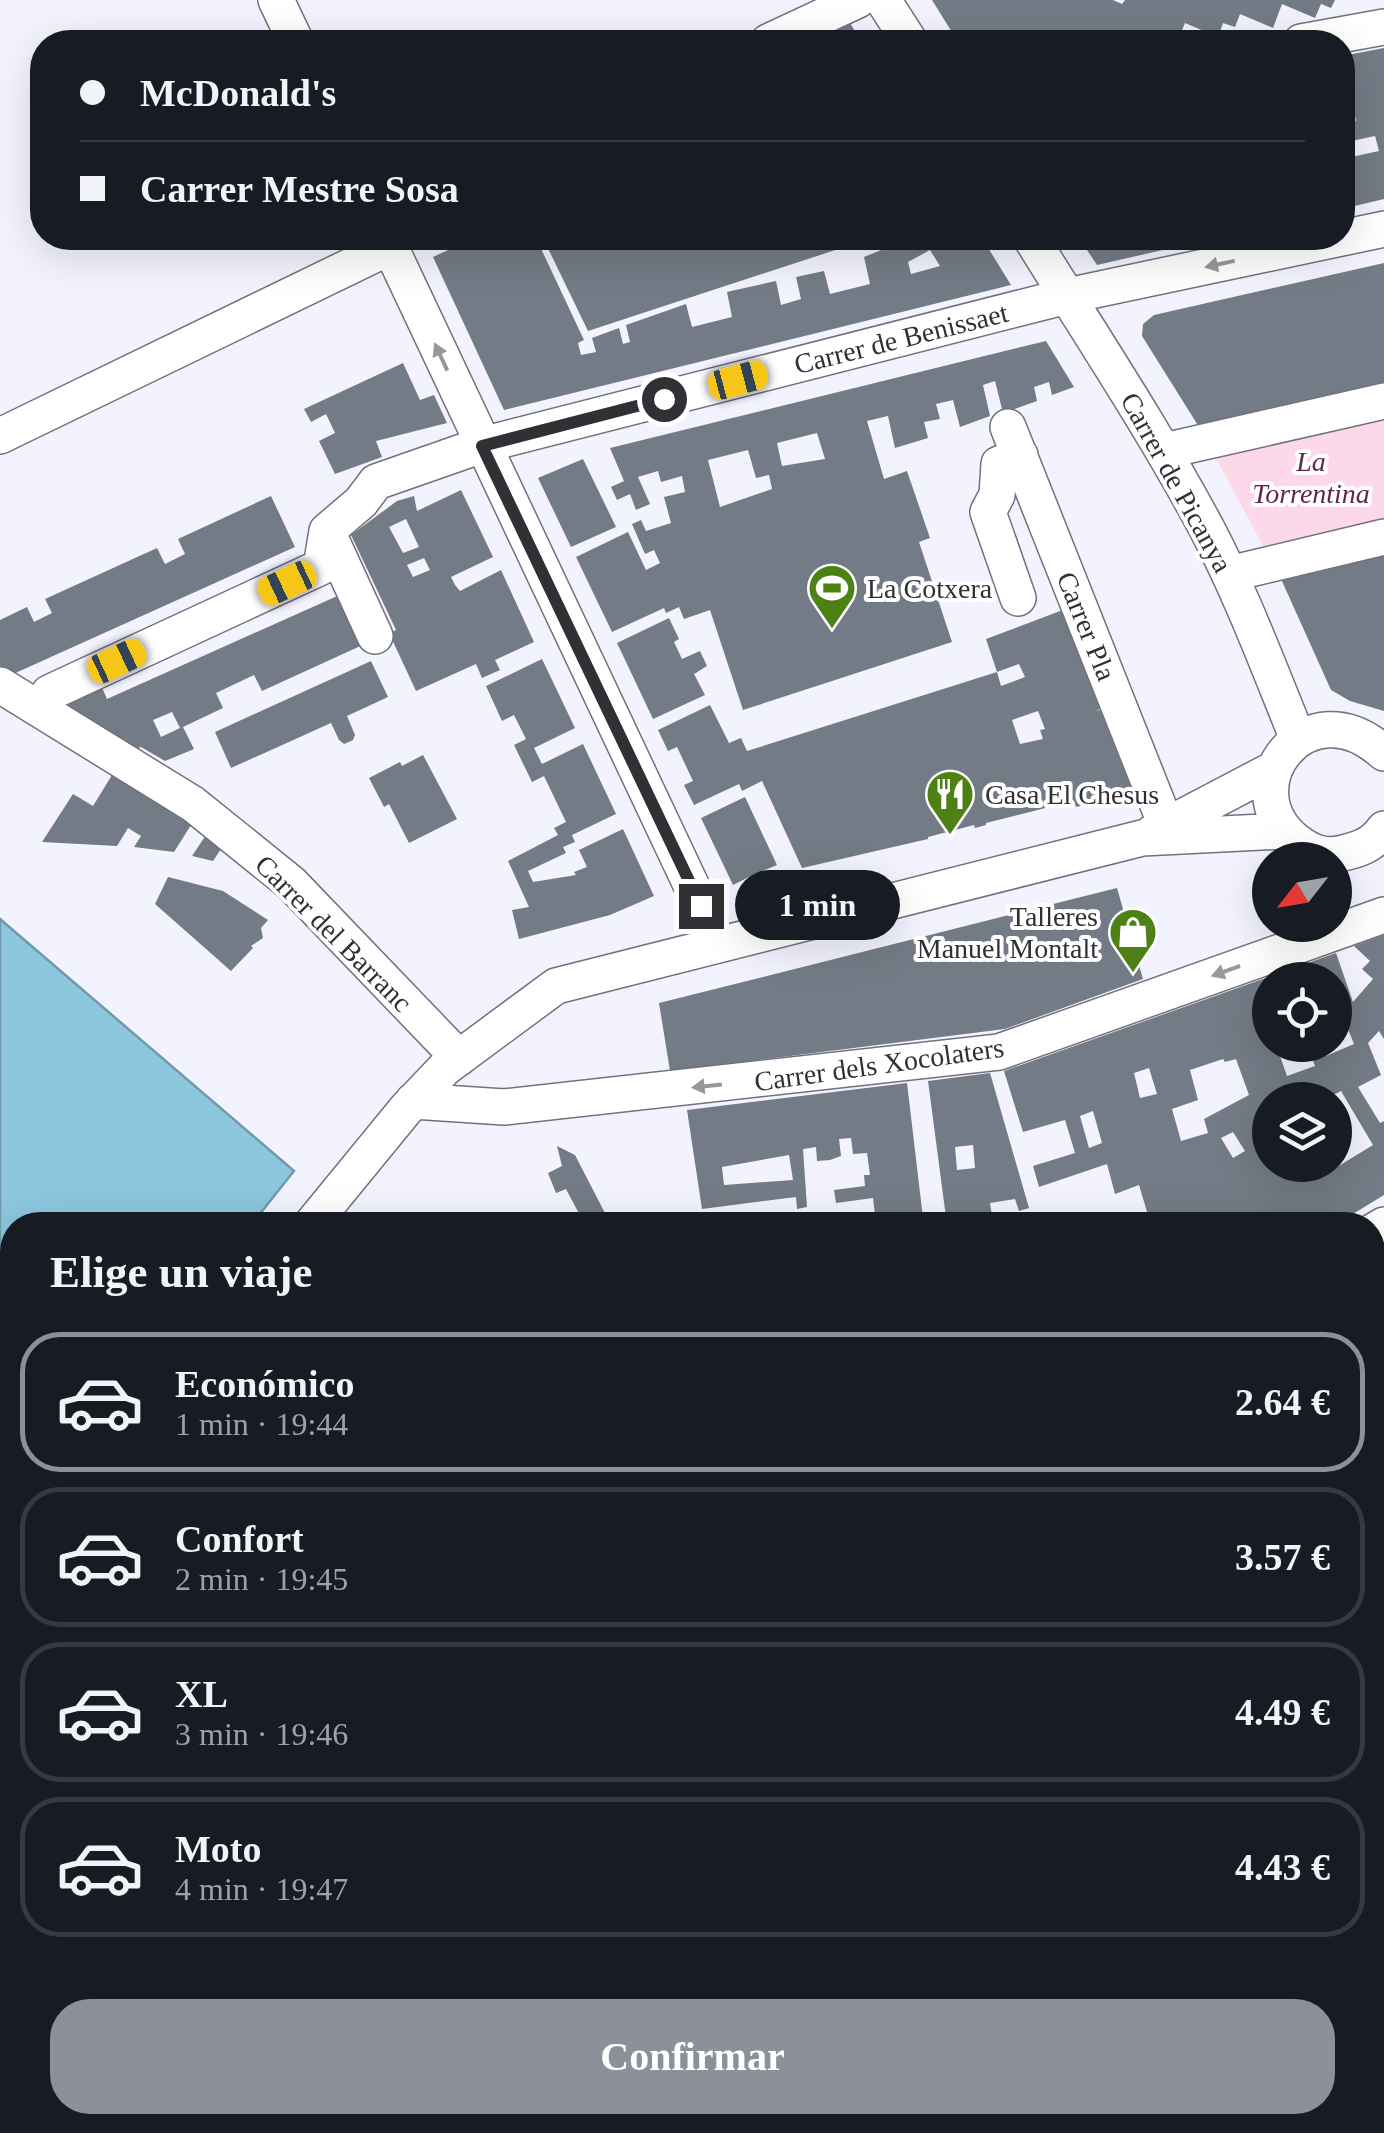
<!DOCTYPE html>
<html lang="es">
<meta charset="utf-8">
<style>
body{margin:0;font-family:Georgia,serif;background:#20242c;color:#f1f3f6;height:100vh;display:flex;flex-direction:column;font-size:38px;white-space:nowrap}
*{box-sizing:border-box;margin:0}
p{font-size:32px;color:#9ea1a6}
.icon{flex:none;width:55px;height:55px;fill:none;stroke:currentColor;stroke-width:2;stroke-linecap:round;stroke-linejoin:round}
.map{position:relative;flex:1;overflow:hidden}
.drawer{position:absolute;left:0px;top:1212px;width:1385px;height:922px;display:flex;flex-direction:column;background:#171b24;border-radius:40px 40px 0 0;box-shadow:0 10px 40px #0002}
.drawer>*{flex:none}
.top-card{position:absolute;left:30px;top:30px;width:1325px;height:220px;border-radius:40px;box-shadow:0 10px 40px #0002;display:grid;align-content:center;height:220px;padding:0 50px;background:#171b24}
.needle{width:65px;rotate:239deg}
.buttons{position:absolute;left:1252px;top:842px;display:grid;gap:20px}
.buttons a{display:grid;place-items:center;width:100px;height:100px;border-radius:50%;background:#171b24;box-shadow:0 10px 40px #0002;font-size:50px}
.end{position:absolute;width:45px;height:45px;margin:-22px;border:12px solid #303035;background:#fff;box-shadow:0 0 0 5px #fff}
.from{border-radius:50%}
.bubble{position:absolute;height:70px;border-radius:35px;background:#171b24;box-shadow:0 10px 40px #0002;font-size:32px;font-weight:700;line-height:70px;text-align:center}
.car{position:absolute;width:30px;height:60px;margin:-30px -15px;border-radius:12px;box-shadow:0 0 8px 2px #0007;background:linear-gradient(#f5c518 24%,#345 0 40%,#f5c518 0 76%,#345 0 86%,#f5c518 0)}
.top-card b{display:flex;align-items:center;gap:35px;height:95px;font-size:38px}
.top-card b+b{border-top:2px solid #363941}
.top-card i{width:25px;height:25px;background:#f1f3f6}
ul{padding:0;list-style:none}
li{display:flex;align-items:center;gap:30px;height:140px;margin:0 20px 15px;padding:0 30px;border:5px solid #363941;border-radius:40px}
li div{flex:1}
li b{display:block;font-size:38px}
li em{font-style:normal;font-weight:700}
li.on{border-color:#8c9099}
li>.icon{width:90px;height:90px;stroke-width:1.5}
h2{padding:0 50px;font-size:45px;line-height:120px}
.cta{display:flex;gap:20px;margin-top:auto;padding:20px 50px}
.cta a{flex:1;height:115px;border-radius:40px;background:#8c9099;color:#fff;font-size:40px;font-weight:700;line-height:115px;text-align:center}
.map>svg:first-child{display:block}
.green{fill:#fcd8e9}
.water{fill:#8cc7de;stroke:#709aab;stroke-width:2.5}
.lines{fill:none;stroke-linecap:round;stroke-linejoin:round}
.stream{stroke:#709aab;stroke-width:10}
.building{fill:#737b86;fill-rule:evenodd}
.minor-casing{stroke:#72717e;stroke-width:38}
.highway-casing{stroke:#72717e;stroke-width:52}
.minor{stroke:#fff;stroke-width:35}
.highway{stroke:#fff;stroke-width:50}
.minor-bridge-casing{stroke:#72717e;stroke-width:38;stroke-linecap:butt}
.minor-bridge{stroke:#fff;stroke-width:35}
.oneway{fill:#98989a}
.route{stroke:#303035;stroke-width:12}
.labels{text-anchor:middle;stroke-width:8;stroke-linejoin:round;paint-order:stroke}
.street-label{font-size:28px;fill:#303035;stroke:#fff}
.park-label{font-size:28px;font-style:italic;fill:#642649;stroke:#fff}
.poi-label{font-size:28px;fill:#303035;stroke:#fff;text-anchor:start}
</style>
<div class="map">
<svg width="1384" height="2133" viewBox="0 0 1384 2133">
<rect width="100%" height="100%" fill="#f3f3ff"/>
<path class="green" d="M1384 384V555L1281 579 1199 427Z"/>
<path class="water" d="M0 919 294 1171 251 1225H12V1266L0 1254Z"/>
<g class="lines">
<path class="stream" d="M1261 2122 1274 2133"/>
</g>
<path class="building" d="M932 0H1113L1122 4 1125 0H1335L1331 8 1321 4 1315 18 1282 4 1273 28 1240 14 1235 27 1223 23 1218 37 1185 23 1177 42H1167L1143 33 1139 42H958Z
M848 20 862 42H802Z
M1384 48V199L1342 209V159L1379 151 1375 136 1342 143V124L1356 121 1353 107 1342 109V56Z
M474 238H536L584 340 578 343 581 355 596 352 592 338 619 328 623 344 630 342 626 325 686 304 692 327 732 317 727 292 740 289 776 281 781 305 801 299 796 277 824 271 830 294 870 284 864 257 911 238H982L1011 285 504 410 433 257ZM930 250 940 266 911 274 908 262Z
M543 238H872L588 331Z
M1079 238H1210L1211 239 1097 265Z
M1384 263V384L1199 427 1142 336 1143 324 1154 315Z
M1046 341 1074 387 1052 395 1049 382 1034 387 1037 401 1003 413 995 381 983 385 990 416 960 427 953 400 936 404 940 419 924 422 928 438 895 448 888 416 867 421 884 479 907 471 930 538 919 542 952 642 743 710 710 610 684 619 679 607 666 613 664 608 612 632 576 557 628 532 646 570 660 563 654 550 645 554 632 524 641 520 646 531 671 523 664 497 685 492 682 476 661 482 658 471 638 477 650 504 636 510 630 494 617 500 611 487 624 481 610 448ZM817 433 825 459 782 466 777 443ZM748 450 756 478 769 475 772 489 720 507 708 460Z
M403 363 420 400 434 395 447 423 376 441 382 457 335 474 319 441 335 433 326 414 311 422 304 409Z
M583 459 616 527 571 547 538 478Z
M461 490 493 557 451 577 455 585 460 591 501 570 534 642 495 660 500 670 482 678 476 664 416 691 389 633 396 630 351 535 397 501 414 496 417 511ZM406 519 419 547 403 553 389 527ZM424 558 430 570 413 577 407 565Z
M271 496 295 547 11 675 0 668V620L27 607 34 622 52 613 45 599 157 548 165 564 185 554 178 539Z
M1384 555V711L1350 701 1331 690 1281 579Z
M344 593 367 643 262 691 254 675 216 693 223 708 183 727 194 749 165 761 141 747 129 752 58 704 101 685 107 699ZM172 712 180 728 161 737 153 720Z
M1068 608 1105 706 1096 711 1109 707 1132 786 1125 788 1126 795 1076 807 1074 801 1065 803 986 823V825L975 828 974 825 928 837V839L802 868 762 781 742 791 739 784 694 805 684 785 693 781 677 747 668 751 658 730 710 705 729 743 741 738 747 751 997 672 1001 686 1025 677 1019 664 997 672 986 639ZM1038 711 1045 729 1040 730 1043 739 1020 744 1012 720Z
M669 618 679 639 674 642 682 659 700 651 707 666 694 674 705 695 653 719 617 643Z
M542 659 575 728 534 748 542 764 583 744 616 814 572 835 575 842 563 847 566 853 528 871 533 882 576 875 574 872 587 867 579 850 623 829 654 896 610 915 519 939 512 910 529 907 508 861 558 835 554 828 566 822 544 776 532 782 514 745 526 739 514 715 502 721 486 686Z
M371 661 388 697 347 716 355 735 353 740 344 744 339 740 331 723 231 768 215 732Z
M423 755 457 819 409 843 389 804 384 807 369 778 400 762 402 766Z
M112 775 157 800 191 825 174 852 134 847 141 836 128 828 117 846 42 842 73 794 93 806Z
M745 797 777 865 760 872 765 884 753 888 749 877 733 885 701 818Z
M206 835 223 846 213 861 192 856Z
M168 877 223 891 268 920 261 928 263 938 251 946 253 948 231 971 155 904Z
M1117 888 1143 979 1005 1029 670 1071 659 1003Z
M1384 935V1039L1379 1031 1368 1043 1381 1075 1358 1087 1380 1123 1384 1121V1195L1335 1225H1151L1139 1185 1115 1194 1107 1164 1039 1187 1033 1166 1075 1153 1065 1120 1023 1132 1004 1071 1336 953 1353 1002 1373 979 1362 969 1370 961 1354 946ZM1270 980H1335V1027L1346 1024 1354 1044 1326 1056 1322 1045H1270ZM1308 1046 1315 1066 1287 1076 1280 1056ZM1223 1059 1225 1062 1236 1059 1249 1095 1204 1119 1208 1133 1181 1141 1172 1109 1198 1100 1190 1070ZM1149 1068 1157 1094 1140 1098 1134 1073ZM1341 1091 1373 1145 1337 1167 1270 1165V1100H1324ZM1093 1111 1102 1143 1089 1148 1080 1116ZM1233 1132 1245 1151 1233 1158 1221 1138Z
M990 1073 1029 1208 1019 1211 1015 1199 990 1203 993 1223 947 1225 928 1081ZM973 1145 975 1168 957 1170 955 1147Z
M907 1083 923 1218 876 1224 873 1198 836 1203 834 1190 865 1186 864 1175H870L867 1153 853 1154 851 1138 839 1139 841 1156 830 1160 817 1161 816 1147 803 1149 807 1207 797 1209 796 1197 702 1209 687 1110ZM789 1155 793 1180 724 1185 722 1167Z
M557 1146 575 1155 606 1215 585 1225 566 1189 556 1193 548 1173 562 1166Z
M1384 1256V1329L1379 1332 1383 1338 1372 1345V1263Z
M1384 1351V1379L1372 1389V1361Z
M1372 1468 1384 1478V1545L1372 1559Z
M1384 1619V1751L1372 1761V1633Z
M6 1863 12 1872V1931L0 1913V1867Z"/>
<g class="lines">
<g class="minor-casing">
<path id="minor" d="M276 0 296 42
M883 0 910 42
M768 42 858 0
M1301 42 1384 27
M386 238 701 906
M1031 238C1090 334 1153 428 1206 527 1242 595 1269 668 1298 739
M1008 427 1166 825
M0 436 390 247 396 238
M1164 451 1384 401
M327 531 375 636
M1229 574 1384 537
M1018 598 988 512 997 495 999 464 1020 455
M0 685 193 804 291 883 459 1058
M49 693 321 567 327 531 361 502 376 482 482 445 1067 296 1384 229
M1384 753C1307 683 1229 788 1296 841 1309 851 1322 857 1339 854 1357 850 1372 846 1384 829
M1152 833 1274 769
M413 1101 504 1107 999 1052 1384 915
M311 1225 406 1109 445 1068 556 986 1142 838 1283 831
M1372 1232 1384 1225
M1372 1440 1384 1451
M1372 1592 1384 1579
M0 1807 12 1821
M1372 1870 1384 1879
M0 1980 12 1973
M241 2133 250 2122"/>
</g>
<g class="highway-casing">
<path id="highway" d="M0 1681 12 1692
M544 2122 557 2133
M648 2122 661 2133"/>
</g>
<use href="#minor" class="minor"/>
<use href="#highway" class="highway"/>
<g class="minor-bridge-casing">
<path id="minor-bridge" d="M0 1606 12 1591"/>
</g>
<use href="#minor-bridge" class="minor-bridge"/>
</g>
<defs><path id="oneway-solid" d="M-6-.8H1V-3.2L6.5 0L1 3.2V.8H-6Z" transform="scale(2.5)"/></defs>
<g class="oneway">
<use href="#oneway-solid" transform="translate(1220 264) rotate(168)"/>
<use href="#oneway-solid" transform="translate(441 357) rotate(-115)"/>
<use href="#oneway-solid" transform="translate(1226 971) rotate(160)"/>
<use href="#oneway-solid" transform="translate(707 1086) rotate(174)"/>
</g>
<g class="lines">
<path class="route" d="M664 399 482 446 701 906"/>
</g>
<defs>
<g id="stadium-pin" transform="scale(2.5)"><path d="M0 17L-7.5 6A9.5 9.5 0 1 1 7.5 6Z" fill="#4e8114" stroke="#fff"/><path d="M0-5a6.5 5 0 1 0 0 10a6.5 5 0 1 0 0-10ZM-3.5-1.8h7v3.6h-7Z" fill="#fff"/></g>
<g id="restaurant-pin" transform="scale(2.5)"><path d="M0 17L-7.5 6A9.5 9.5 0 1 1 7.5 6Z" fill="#4e8114" stroke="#fff"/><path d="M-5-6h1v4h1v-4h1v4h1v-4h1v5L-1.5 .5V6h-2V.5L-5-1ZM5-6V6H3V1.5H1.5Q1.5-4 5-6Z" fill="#fff"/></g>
<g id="shop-pin" transform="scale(2.5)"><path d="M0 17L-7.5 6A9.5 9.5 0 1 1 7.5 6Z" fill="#4e8114" stroke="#fff"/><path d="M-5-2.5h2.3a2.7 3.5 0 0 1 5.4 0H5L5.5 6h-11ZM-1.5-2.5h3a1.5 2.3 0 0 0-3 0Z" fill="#fff"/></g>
</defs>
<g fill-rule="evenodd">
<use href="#stadium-pin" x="832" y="588"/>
<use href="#restaurant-pin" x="950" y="794"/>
<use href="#shop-pin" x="1133" y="932"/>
</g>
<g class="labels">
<g class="street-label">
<text transform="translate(901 338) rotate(-14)" y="10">Carrer de Benissaet</text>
<text transform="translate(1177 482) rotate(61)" y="10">Carrer de Picanya</text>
<text transform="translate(1087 626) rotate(68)" y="10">Carrer Pla</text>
<text transform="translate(334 933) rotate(45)" y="10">Carrer del Barranc</text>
<text transform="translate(879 1064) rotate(-8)" y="10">Carrer dels Xocolaters</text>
</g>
<g class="park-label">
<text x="1311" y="471">La<tspan x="1311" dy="32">Torrentina</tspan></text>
</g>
<g class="poi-label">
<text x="867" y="598">La Cotxera</text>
<text x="985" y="804">Casa El Chesus</text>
<text x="1098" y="926" text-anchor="end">Talleres<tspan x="1098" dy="32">Manuel Montalt</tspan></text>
</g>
</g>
</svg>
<div class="buttons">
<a><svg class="needle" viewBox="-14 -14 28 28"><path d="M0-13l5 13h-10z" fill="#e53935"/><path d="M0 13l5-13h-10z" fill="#9ea1a6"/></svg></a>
<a><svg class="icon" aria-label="locate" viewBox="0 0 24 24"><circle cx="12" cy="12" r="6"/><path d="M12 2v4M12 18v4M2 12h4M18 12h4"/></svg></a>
<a><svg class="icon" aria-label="layers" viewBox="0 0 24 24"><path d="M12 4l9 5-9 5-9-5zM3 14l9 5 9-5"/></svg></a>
</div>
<i class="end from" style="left:664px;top:399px"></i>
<i class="end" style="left:701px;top:906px"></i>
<div class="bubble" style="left:735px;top:870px;width:165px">1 min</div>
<i class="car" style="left:738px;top:380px;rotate:75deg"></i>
<i class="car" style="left:287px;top:583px;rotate:245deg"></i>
<i class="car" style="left:117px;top:661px;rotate:65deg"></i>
<div class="top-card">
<b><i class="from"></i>McDonald's</b>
<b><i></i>Carrer Mestre Sosa</b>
</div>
<section class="drawer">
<h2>Elige un viaje</h2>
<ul>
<li class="on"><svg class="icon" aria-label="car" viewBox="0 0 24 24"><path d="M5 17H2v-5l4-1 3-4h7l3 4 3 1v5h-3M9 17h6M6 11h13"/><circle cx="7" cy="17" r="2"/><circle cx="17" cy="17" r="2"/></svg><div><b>Económico</b><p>1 min · 19:44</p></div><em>2.64 €</em></li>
<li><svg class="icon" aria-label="car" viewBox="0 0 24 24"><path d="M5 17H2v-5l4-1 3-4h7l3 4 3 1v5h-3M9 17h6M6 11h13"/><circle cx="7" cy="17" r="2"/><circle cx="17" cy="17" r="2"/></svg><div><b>Confort</b><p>2 min · 19:45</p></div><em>3.57 €</em></li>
<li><svg class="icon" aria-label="car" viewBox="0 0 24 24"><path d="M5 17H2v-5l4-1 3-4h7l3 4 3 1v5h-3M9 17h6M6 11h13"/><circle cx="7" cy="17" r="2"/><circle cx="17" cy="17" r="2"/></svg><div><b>XL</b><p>3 min · 19:46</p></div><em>4.49 €</em></li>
<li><svg class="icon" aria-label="car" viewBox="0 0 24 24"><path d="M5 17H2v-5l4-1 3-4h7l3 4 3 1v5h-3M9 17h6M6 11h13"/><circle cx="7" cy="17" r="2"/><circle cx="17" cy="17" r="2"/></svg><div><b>Moto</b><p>4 min · 19:47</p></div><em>4.43 €</em></li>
</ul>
<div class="cta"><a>Confirmar</a></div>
</section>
</div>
